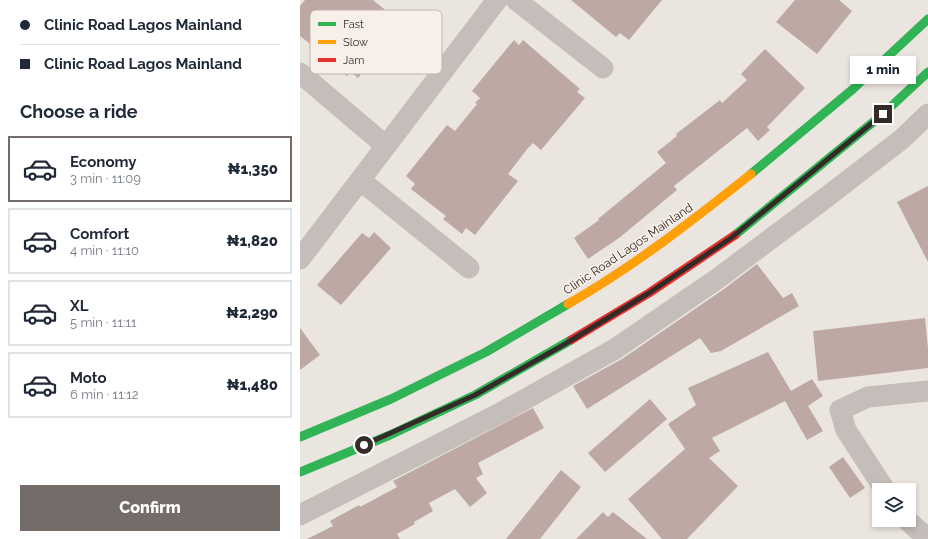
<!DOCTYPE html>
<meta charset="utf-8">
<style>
body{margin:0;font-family:Raleway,sans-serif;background:#f6f6f7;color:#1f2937;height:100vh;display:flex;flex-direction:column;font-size:15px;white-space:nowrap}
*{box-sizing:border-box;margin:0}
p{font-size:13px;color:#747a83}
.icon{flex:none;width:22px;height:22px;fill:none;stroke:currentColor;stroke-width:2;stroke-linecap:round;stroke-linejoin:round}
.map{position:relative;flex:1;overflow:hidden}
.panel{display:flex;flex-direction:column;background:#fff;width:300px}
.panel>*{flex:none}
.hud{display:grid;align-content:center;height:88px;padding:0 20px;background:#fff}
.buttons{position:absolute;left:572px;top:483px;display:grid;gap:8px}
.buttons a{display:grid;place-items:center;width:44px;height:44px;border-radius:0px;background:#fff;box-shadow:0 2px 6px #0003;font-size:20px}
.end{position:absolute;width:18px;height:18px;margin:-9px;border:5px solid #342b28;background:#fff;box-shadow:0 0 0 2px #fff}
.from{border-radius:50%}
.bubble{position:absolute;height:28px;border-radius:0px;background:#fff;box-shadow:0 2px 6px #0003;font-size:13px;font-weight:800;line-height:28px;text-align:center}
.hud b{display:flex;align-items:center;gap:14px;height:38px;font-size:15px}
.hud b+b{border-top:1px solid #e0e1e3}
.hud i{width:10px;height:10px;background:#1f2937}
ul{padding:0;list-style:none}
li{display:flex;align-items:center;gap:12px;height:66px;margin:0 8px 6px;padding:0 12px;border:2px solid #e0e1e3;border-radius:0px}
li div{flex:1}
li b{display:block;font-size:15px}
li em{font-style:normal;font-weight:800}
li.on{border-color:#746c68}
li>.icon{width:36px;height:36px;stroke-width:1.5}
h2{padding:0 20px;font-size:18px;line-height:48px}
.cta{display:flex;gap:8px;margin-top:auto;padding:8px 20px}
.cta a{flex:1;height:46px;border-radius:0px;background:#746c68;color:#fff;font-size:16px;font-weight:800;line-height:46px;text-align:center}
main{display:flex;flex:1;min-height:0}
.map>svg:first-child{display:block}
.building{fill:#bda8a4}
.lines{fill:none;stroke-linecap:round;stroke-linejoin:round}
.street{stroke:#c4bdb9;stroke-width:21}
.fast{stroke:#30b455;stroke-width:9}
.slow{stroke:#ff9f0a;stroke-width:9}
.jam{stroke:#e5322d;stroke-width:9}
.route{stroke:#342b28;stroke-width:5}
.labels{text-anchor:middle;stroke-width:3.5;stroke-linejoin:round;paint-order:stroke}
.street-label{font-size:12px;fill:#342b28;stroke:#f7efe8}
.key{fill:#f7efe8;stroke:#bcb4ae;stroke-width:1}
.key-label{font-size:11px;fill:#342b28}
</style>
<main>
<section class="panel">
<div class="hud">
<b><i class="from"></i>Clinic Road Lagos Mainland</b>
<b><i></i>Clinic Road Lagos Mainland</b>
</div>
<h2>Choose a ride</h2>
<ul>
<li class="on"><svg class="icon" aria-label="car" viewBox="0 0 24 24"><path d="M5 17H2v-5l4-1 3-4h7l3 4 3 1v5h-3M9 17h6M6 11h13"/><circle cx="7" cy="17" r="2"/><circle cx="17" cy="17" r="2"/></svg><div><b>Economy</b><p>3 min · 11:09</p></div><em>₦1,350</em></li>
<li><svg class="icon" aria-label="car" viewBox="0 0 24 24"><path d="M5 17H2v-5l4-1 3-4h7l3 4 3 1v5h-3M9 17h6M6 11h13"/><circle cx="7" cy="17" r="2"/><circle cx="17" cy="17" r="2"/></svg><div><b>Comfort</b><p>4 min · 11:10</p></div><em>₦1,820</em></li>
<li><svg class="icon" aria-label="car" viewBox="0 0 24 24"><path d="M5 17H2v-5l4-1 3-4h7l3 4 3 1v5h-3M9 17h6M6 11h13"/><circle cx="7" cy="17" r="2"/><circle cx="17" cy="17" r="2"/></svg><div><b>XL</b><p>5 min · 11:11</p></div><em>₦2,290</em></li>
<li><svg class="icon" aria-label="car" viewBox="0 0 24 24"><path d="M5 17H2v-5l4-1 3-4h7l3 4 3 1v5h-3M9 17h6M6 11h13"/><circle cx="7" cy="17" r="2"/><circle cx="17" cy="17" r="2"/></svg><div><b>Moto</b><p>6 min · 11:12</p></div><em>₦1,480</em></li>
</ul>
<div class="cta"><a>Confirm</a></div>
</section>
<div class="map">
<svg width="628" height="539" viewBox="0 0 628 539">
<rect width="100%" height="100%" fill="#ebe5e0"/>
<path class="building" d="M5 0H73L94 17 92 20 100 26 58 78 51 72 47 76 31 64 33 62 0 36V6Z
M271 0H362L329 40 320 33 316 37Z
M495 0H539L552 11 517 54 476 22Z
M214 40 219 45 223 40 280 89 277 92 285 98 241 150 233 143 228 148 208 174 218 181 175 235 166 228 162 234 143 219 146 216 111 189 115 184 106 176 147 125 155 131 177 104 175 103 180 98 172 91Z
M465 49 505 88 467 127 470 130 458 141 447 128 374 186 377 190 319 238 288 259 274 238 299 220 298 219 366 163 357 152 377 136 376 134 420 100 422 103 447 80 441 74Z
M628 186V262L597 202Z
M74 232 91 248 41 305 17 285 62 233 69 238Z
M457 264 483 298 492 293 499 306 421 351 411 353 400 338 287 409 273 386 322 359 424 289Z
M625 318 628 348V368L518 381 513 331Z
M0 328 20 355 0 370Z
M468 352 491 391 512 379 523 396 508 406 523 431 507 440 485 401 412 438 420 451 409 458 438 486 387 539H362L328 499 385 449 368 424 396 405 388 388Z
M350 399 367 419 305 472 288 453Z
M233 408 244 428 178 463 183 474 176 478 187 493 170 507 155 489 129 503 133 511 114 522 115 524 97 534 100 539H7L33 526 30 521 59 505 60 507 97 487 93 481Z
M543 457 565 488 550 498 529 467Z
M261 470 281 487 240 539H206Z
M303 512 308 517 313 512 347 539H276Z"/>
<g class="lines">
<path class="street" d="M216 0 303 68
M0 73 86 146
M60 180 169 268
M0 259 197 0
M585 490 546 430 540 410 568 397 628 391
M0 515 202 412 315 349 417 279 524 199 602 139 628 114
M607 520 628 539"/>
<path class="fast" d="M451 174 553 89 628 19
M435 235 583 114 628 72
M0 437 91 399 186 352 268 304
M0 472 90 435 175 395 271 340"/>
<path class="slow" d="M268 304C333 267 392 221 451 174"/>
<path class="jam" d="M271 340 349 293 435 235"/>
</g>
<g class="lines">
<path class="route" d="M64 445 175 395 265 344 349 293 431 238 583 114"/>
</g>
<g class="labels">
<g class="street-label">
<text transform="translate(328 249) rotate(-34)" y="4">Clinic Road Lagos Mainland</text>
</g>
</g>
<rect x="10" y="10" width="132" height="64" rx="6" class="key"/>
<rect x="18" y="22" width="18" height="4" fill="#30b455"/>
<rect x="18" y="40" width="18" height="4" fill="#ff9f0a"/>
<rect x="18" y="58" width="18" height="4" fill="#e5322d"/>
<g class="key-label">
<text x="43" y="28">Fast</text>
<text x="43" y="46">Slow</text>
<text x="43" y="64">Jam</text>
</g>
</svg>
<div class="buttons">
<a><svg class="icon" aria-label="layers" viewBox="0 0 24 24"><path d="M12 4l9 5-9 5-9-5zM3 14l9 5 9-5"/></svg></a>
</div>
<i class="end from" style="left:64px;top:445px"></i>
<i class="end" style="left:583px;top:114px"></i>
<div class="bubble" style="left:550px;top:56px;width:66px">1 min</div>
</div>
</main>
